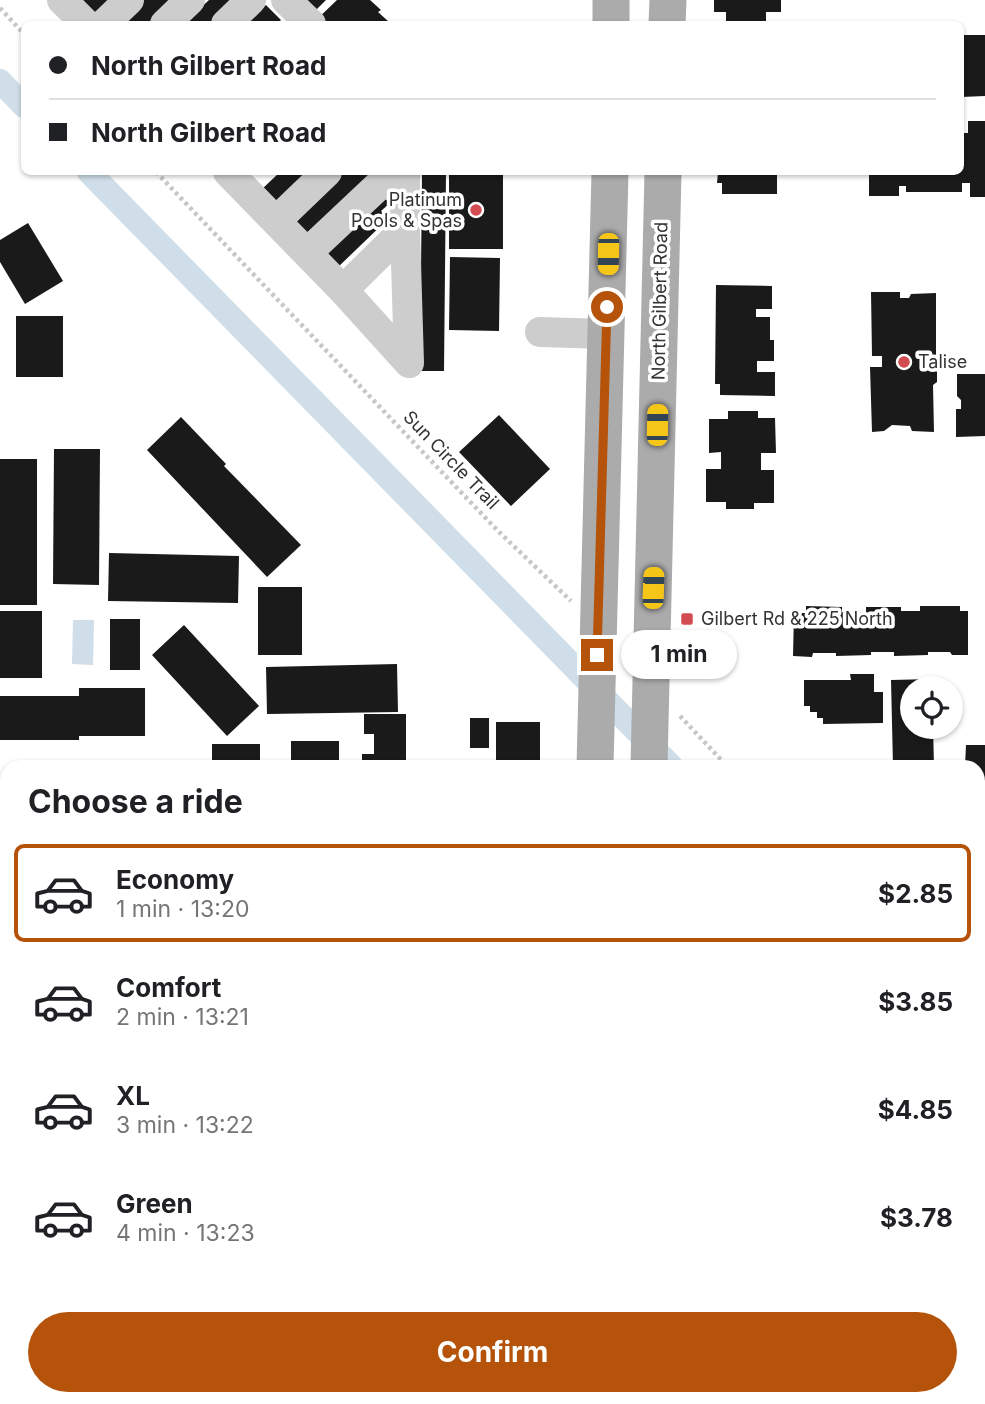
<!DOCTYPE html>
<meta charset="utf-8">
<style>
body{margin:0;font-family:Inter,sans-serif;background:#f2f2f2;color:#202124;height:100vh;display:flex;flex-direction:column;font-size:26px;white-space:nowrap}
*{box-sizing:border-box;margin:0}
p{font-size:23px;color:#757577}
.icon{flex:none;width:38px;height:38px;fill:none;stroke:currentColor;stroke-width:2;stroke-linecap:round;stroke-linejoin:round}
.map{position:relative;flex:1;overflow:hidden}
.details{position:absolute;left:0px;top:760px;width:985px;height:646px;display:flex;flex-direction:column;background:#fff;border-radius:21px 21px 0 0;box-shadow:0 2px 5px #0004}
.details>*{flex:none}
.guide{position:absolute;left:21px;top:21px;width:943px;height:154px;border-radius:10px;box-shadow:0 2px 5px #0004;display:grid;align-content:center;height:154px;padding:0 28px;background:#fff}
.fabs{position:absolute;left:900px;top:676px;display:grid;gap:14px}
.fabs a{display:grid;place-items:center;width:63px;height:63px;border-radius:50%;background:#fff;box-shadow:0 2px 5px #0004;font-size:35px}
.end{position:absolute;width:32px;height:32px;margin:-16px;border:9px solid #b45309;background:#fff;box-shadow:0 0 0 4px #fff}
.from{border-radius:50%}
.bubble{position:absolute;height:49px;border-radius:24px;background:#fff;box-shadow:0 2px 5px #0004;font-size:23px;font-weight:700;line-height:49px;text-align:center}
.car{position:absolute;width:21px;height:42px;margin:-21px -10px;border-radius:9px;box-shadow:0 0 5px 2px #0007;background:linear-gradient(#f5c518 24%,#345 0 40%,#f5c518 0 76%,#345 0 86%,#f5c518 0)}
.guide b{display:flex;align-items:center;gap:24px;height:66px;font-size:26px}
.guide b+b{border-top:2px solid #e0e0e0}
.guide i{width:18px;height:18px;background:#202124}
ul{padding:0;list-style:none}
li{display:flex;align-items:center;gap:21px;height:98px;margin:0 14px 10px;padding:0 14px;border:4px solid transparent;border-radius:10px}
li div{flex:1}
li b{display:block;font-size:26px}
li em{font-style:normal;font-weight:700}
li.active{border-color:#b45309}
li>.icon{width:63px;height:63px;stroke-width:1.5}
h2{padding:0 28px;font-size:32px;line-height:84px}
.primary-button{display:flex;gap:14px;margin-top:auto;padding:14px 28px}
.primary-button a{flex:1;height:80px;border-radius:42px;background:#b45309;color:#fff;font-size:28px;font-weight:700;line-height:80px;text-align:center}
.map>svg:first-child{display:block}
.water{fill:#cfdee8}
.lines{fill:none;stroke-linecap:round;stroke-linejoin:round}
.canal{stroke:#cfdee8;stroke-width:24}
.building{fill:#1a1a1a}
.path{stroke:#c7c7c7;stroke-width:4.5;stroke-dasharray:3.5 3.5;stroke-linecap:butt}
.minor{stroke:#cdcdcd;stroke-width:30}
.major{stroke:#ababab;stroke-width:37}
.route{stroke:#b45309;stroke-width:9}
.poi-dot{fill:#d24c52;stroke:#fff;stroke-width:2.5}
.labels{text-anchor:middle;stroke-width:7;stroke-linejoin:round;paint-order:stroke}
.poi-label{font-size:18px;fill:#333;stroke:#fff;text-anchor:start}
.street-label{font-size:18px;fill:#333;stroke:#fff}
</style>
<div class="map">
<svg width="985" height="1404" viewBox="0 0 985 1404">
<rect width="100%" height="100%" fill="#fff"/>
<path class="water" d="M73 620H94L93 665 72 664Z"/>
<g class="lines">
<path class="canal" d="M0 81 24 106
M89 172 671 766
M978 1100 985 1108"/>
</g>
<path class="building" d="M82 0H113L95 17Z
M144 0H175L149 24H119Z
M209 0H239L214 24H183Z
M300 0H326L308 18Z
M337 0H370L381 10 378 12 389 22 386 24H315L313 23Z
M714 0H781V12H766V24H726V12H714Z
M266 5 281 20 276 24H245Z
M961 35H985V96L961 97Z
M968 121H985V197H970V183H962V192H906V186H899V196H869V172H961V133H968Z
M280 172H311L276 205 261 190Z
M343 172H376L307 238 291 222Z
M422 172H446L444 371H420Z
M449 172H503V249H449Z
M718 172H777V194H722V183H717Z
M380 194 390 203 381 211 388 219 336 269 320 253Z
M28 223 63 281 25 304 0 262V240Z
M450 257 500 258 499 331 449 330Z
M716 285 772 286V309H756V317H770V340H774V361H757V372H775V396L720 395V384H715Z
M871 292H900V298H909L911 294 936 293V358H925L926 367 937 366V382L933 385 934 432 912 431 910 426 892 425 884 431 872 432 870 367H882V356H872Z
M16 316H63V377H16Z
M957 374H985V436L956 437V409H961V400L957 396Z
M728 411H758V418H775L776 453H761V470H774V503H754V509H726V502H706V469H721V452L709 453V419H728Z
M499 415 550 469 511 506 459 452Z
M181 417 226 464 224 466 301 545 267 577 147 450Z
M54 449H100L99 585 53 584Z
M0 459H37V605H0Z
M109 553 239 556 238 603 108 601Z
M258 587H302V655H258Z
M806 606 842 607V612H866V607H901V611H920V606H960V611H968V655H952L950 652H928V655L894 656V652H871V655L836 656V653H813L812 657 793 656 794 613H806Z
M0 611H42V678H0Z
M110 619H140V670H110Z
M184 625 259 706 227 736 152 655Z
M397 664 398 712 267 714 266 667Z
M850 674H874V692H883V723L823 724V718H817V712H810V706H804V680H851Z
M932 679V688H912V726H933L934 766H893L891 680Z
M79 688H145V736H79V740H0V696H79Z
M364 714H406V766H362V754H374V734H364Z
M470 718H489V748H470Z
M496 722H540V766H496Z
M291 741H339V766H291Z
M212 744H260V766H212Z
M966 745H985V794H979L978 766H965Z
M91 761H202V766H91Z
M0 950H7V1169H0Z
M726 1398H801V1404H726Z"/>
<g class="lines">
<path class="path" d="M0 8 24 34
M156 172 498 531 571 601
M680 716 727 766
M978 1036 985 1043"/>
<path class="minor" d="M62 0 86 24
M286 0 311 24
M104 24 129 0
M165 24 190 0
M226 24 251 0
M228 172 343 290 405 229V172
M276 221 327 172
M307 253 393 172
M343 290 409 363 405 229
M540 332 606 334
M0 858 7 851"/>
<path class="major" d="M611 24V0
M667 24 668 0
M595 766 610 172
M649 766 663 172
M588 1404V1398
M641 1404 642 1398"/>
</g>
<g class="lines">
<path class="route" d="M597 655 607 307"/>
</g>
<g class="poi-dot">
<circle cx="476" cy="210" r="7"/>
<circle cx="904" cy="362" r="7"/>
<rect x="680" y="612" width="14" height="14" rx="3.5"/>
</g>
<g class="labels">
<g class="poi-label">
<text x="462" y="206" text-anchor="end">Platinum<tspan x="462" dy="21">Pools &amp; Spas</tspan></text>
<text x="918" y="368">Talise</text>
<text x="701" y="625">Gilbert Rd &amp; 225 North</text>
</g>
<g class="street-label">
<text transform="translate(660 301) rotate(-89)" y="6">North Gilbert Road</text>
<text transform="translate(451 460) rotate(46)" y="6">Sun Circle Trail</text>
</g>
</g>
</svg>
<div class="fabs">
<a><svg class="icon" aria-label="locate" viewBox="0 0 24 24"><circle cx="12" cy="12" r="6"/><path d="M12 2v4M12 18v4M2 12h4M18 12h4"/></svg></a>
</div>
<i class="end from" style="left:607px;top:307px"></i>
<i class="end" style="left:597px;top:655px"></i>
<div class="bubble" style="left:621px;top:630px;width:116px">1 min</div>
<i class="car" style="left:608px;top:254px;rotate:181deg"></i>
<i class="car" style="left:657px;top:425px;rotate:1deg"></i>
<i class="car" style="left:653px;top:588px;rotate:2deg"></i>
<div class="guide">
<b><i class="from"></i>North Gilbert Road</b>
<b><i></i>North Gilbert Road</b>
</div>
<section class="details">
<h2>Choose a ride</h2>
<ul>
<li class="active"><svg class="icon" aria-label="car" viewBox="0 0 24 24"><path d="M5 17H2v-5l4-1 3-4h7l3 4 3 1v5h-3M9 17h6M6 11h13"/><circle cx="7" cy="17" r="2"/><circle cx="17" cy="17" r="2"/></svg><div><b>Economy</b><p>1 min · 13:20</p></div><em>$2.85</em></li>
<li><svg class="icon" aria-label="car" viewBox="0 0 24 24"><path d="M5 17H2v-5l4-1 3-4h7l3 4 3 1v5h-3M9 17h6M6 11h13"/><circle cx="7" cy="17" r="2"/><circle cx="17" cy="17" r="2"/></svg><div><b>Comfort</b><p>2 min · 13:21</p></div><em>$3.85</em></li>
<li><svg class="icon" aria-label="car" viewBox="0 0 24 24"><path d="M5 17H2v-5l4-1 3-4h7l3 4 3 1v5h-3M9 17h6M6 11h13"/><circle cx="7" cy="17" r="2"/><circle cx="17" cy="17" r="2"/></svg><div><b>XL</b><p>3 min · 13:22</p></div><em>$4.85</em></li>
<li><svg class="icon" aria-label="car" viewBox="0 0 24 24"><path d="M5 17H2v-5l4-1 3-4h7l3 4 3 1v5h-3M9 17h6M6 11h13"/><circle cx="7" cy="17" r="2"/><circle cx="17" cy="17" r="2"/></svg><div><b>Green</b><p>4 min · 13:23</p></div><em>$3.78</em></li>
</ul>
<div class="primary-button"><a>Confirm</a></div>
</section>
</div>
